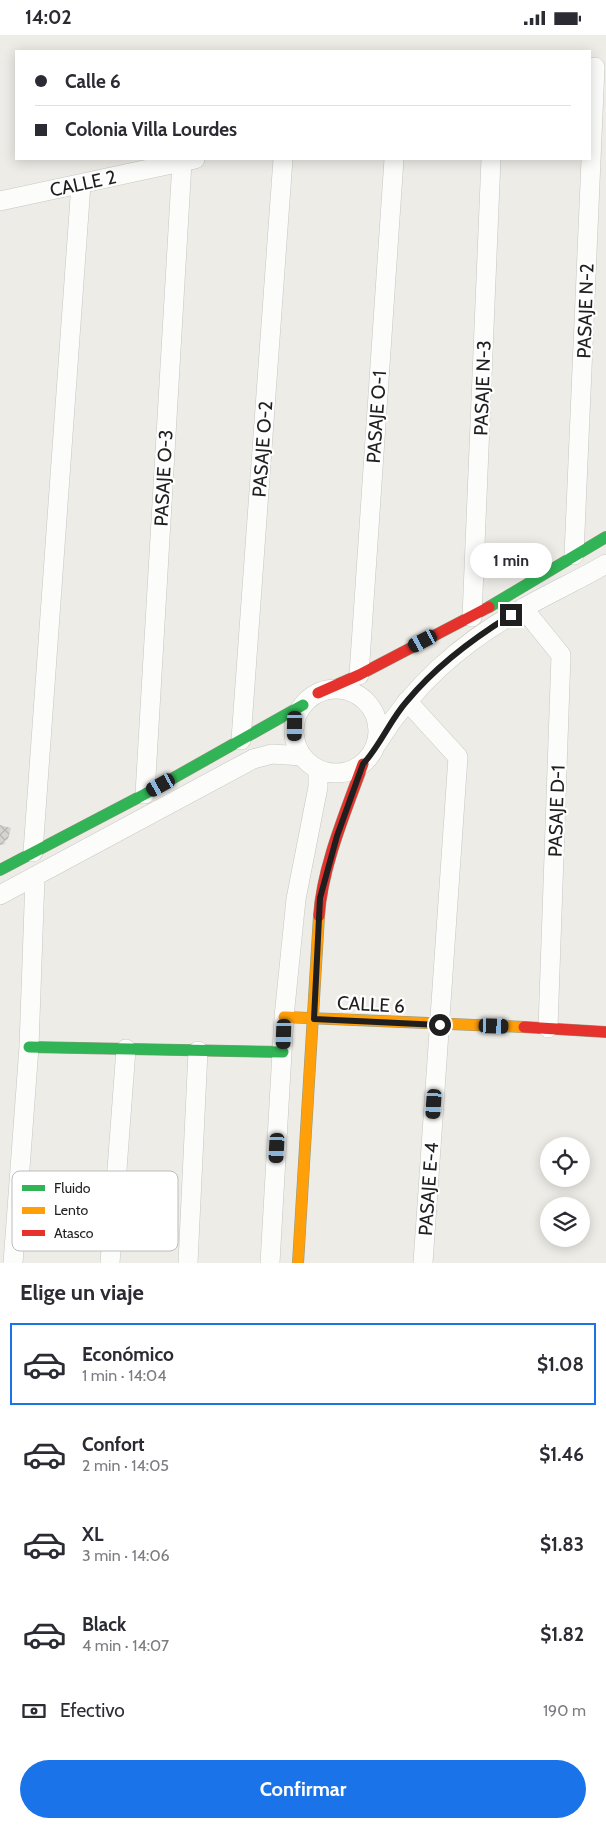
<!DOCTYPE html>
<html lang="es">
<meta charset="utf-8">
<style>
body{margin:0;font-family:Cabin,sans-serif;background:#f7f7f7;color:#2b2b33;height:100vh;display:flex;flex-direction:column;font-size:19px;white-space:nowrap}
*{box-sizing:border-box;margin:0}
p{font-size:16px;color:#7c7c81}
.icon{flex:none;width:28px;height:28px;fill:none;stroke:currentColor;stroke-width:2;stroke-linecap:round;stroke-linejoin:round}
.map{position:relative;height:1228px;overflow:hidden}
.side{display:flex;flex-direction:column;background:#fff;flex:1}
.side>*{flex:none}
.hud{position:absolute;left:15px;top:15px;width:576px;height:110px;border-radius:0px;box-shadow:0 2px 12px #0003;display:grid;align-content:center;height:110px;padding:0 20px;background:#fff}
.tools{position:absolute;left:540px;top:1102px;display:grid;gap:10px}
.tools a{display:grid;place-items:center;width:50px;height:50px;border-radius:50%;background:#fff;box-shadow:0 2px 12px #0003;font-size:25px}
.end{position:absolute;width:22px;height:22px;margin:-11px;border:6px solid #1f1f1f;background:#fff;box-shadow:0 0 0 2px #fff}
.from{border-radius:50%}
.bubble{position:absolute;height:35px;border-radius:18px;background:#fff;box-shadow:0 2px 12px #0003;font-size:16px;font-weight:800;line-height:35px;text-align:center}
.car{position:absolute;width:15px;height:30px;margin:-15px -8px;border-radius:6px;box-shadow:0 0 4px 1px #0007;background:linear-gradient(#222 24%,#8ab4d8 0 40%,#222 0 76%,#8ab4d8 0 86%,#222 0)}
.hud b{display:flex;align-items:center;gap:18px;height:48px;font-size:19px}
.hud b+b{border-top:1px solid #e1e1e2}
.hud i{width:12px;height:12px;background:#2b2b33}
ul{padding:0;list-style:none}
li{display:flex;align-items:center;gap:15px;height:82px;margin:0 10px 8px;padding:0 10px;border:2px solid transparent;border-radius:0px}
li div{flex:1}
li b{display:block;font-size:19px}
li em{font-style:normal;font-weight:800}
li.current{border-color:#1a73e8}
li>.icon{width:45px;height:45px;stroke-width:1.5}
h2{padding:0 20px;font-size:22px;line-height:60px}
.pay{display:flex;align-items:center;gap:12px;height:55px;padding:0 20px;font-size:19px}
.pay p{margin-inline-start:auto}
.cta{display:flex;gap:10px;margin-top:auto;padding:10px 20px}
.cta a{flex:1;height:58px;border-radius:30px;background:#1a73e8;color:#fff;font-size:20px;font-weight:800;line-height:58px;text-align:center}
.status{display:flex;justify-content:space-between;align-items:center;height:35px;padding:0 25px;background:#fff;direction:ltr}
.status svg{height:14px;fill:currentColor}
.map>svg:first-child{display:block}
.building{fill:url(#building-cross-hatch);filter:url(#shadow)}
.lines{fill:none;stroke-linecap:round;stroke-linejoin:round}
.street-casing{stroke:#c6c6c3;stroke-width:20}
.fast-casing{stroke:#94987e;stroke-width:12}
.slow-casing{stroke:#94987e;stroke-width:12}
.jam-casing{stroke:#94987e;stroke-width:12}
.street{stroke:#fcfcfb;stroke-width:19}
.fast{stroke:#30b455;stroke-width:11}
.slow{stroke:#ff9f0a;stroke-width:11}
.jam{stroke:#e5322d;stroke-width:11}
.route{stroke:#1f1f1f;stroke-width:6}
.labels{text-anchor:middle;stroke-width:4.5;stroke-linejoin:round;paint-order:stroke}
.street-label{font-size:19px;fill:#1f1f1f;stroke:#fff}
.key{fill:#fff;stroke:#bcbcbc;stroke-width:1}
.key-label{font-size:14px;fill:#1f1f1f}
</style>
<div class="status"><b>14:02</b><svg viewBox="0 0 49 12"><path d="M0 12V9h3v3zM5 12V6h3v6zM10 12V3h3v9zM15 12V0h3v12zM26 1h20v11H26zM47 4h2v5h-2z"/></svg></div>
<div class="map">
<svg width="606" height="1228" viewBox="0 0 606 1228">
<defs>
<pattern id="building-cross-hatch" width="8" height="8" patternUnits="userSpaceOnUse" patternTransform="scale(1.25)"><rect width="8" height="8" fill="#d5d4d0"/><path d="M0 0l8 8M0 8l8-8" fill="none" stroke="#b6b6b2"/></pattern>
<filter id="shadow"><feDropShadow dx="-4.5" dy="4.5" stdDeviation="1" flood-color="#0004"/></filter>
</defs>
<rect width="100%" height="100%" fill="#edece7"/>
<path class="building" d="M0 790 11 793 8 804 0 808Z"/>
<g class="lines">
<g class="street-casing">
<path id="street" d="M0 166 195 124
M574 520 595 32
M523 573 561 620 548 993
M472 582 491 124
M359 640 394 124
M294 696a42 42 0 1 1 84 0a42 42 0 1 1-84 0Z
M407 666 458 722 423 1228
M241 705 283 124
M376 710C413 650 461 608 522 574 549 558 579 545 606 529
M145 759 182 127
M33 817 81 149
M0 860 253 724 272 719 302 721
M13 1228 29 1012 35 842
M110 1228 126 1014
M188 1228 198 1016
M270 1228 284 982 296 864 318 752V734"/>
</g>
<g class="fast-casing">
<path id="fast" d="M489 572 606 502
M0 835 145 759 303 670
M29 1012 283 1017"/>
</g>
<g class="slow-casing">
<path id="slow" d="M284 982 524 992
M298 1228 319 881"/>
</g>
<g class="jam-casing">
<path id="jam" d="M318 658 359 640 489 572
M319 881C322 832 346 776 363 729
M524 992 606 997"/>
</g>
<use href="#street" class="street"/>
<use href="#fast" class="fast"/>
<use href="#slow" class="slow"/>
<use href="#jam" class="jam"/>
</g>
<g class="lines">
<path class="route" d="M440 990 314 984 320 863 337 801 363 729C380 711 390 685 407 666 436 631 472 604 511 580"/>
</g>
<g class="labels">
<g class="street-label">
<text transform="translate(83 148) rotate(-12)" y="7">CALLE 2</text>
<text transform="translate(585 276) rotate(-88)" y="7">PASAJE N-2</text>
<text transform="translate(482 353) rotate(-88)" y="7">PASAJE N-3</text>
<text transform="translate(376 382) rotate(-86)" y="7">PASAJE O-1</text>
<text transform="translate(262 414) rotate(-86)" y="7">PASAJE O-2</text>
<text transform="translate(163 443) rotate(-87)" y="7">PASAJE O-3</text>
<text transform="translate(556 776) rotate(-88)" y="7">PASAJE D-1</text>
<text transform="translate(371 969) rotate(3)" y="7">CALLE 6</text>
<text transform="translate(428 1154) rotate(-86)" y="7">PASAJE E-4</text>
</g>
</g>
<rect x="12" y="1136" width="166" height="80" rx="8" class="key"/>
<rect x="22" y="1150" width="23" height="6" fill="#30b455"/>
<rect x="22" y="1172" width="23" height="7" fill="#ff9f0a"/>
<rect x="22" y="1195" width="23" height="6" fill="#e5322d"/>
<g class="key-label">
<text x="54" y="1158">Fluido</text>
<text x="54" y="1180">Lento</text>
<text x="54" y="1203">Atasco</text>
</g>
</svg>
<div class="tools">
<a><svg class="icon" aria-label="locate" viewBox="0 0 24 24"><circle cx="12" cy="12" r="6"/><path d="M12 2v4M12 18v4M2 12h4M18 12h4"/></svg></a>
<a><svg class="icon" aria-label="layers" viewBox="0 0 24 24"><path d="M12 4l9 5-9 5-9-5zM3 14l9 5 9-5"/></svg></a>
</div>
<i class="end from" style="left:440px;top:990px"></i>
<i class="end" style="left:511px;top:580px"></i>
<div class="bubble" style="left:470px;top:508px;width:82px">1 min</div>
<i class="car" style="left:423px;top:606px;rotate:242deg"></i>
<i class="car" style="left:295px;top:691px;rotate:181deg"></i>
<i class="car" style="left:161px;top:750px;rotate:241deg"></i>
<i class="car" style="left:494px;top:991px;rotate:92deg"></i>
<i class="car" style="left:284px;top:999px;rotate:182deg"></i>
<i class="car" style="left:434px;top:1069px;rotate:184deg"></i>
<i class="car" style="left:277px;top:1113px;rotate:183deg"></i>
<div class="hud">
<b><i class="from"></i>Calle 6</b>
<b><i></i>Colonia Villa Lourdes</b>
</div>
</div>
<section class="side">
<h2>Elige un viaje</h2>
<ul>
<li class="current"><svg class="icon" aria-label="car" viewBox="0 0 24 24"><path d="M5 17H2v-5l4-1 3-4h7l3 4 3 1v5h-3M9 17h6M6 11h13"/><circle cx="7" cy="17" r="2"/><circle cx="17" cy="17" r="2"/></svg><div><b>Económico</b><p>1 min · 14:04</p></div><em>$1.08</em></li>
<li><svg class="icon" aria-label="car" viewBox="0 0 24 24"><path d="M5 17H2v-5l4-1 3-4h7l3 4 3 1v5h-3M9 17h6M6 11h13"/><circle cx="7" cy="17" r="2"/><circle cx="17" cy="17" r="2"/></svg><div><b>Confort</b><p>2 min · 14:05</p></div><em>$1.46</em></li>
<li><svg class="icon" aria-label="car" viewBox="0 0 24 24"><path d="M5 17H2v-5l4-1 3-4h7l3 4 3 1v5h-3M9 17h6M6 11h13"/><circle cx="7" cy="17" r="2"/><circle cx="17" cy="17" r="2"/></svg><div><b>XL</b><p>3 min · 14:06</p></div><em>$1.83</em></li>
<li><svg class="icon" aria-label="car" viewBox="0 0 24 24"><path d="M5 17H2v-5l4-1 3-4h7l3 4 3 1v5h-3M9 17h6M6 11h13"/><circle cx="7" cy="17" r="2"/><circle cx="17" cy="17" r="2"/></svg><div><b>Black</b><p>4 min · 14:07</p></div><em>$1.82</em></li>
</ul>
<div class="pay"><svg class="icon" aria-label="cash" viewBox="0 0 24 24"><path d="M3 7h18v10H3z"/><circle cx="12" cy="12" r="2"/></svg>Efectivo<p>190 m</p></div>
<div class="cta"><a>Confirmar</a></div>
</section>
